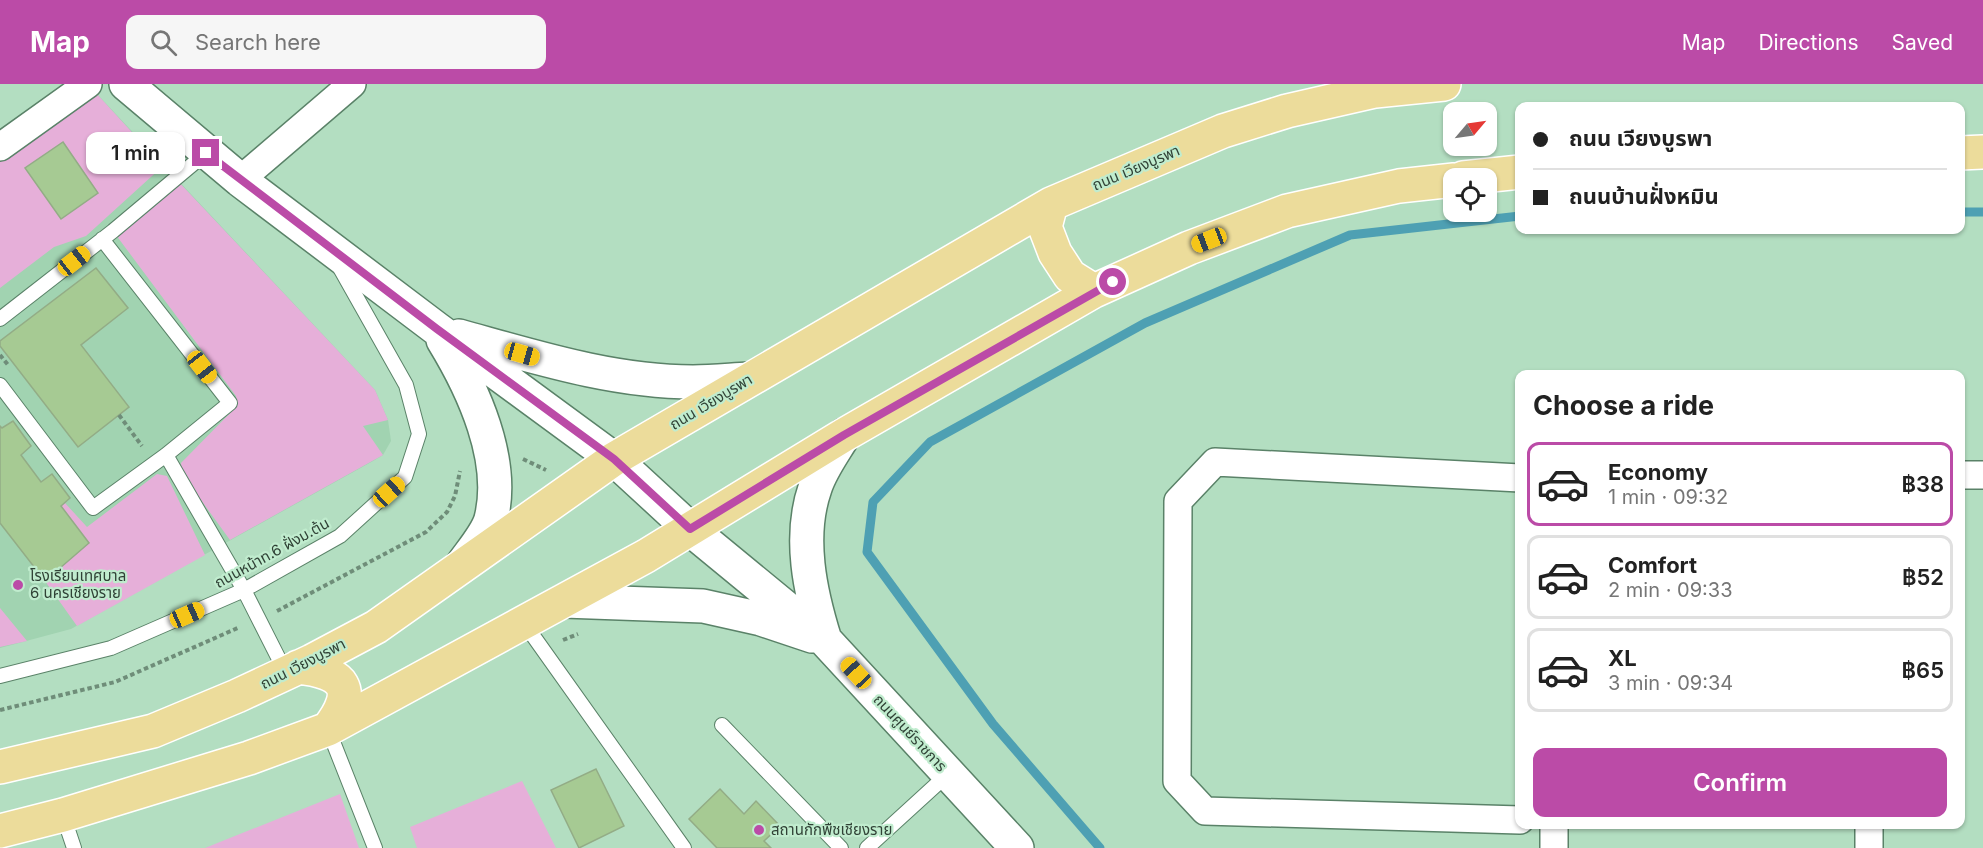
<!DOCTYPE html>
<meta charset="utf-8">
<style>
body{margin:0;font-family:Inter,"Noto Sans Thai",sans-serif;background:#f6f6f6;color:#222;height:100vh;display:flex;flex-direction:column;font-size:22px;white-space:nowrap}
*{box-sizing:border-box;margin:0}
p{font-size:20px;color:#767676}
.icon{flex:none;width:33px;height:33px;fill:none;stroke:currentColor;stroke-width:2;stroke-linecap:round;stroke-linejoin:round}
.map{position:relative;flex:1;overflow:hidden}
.side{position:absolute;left:1515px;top:286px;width:450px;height:459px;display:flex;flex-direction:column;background:#fff;border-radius:12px;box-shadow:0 2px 4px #0004}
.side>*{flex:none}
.banner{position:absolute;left:1515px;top:18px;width:450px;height:132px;border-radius:12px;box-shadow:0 2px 4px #0004;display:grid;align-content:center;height:132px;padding:0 18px;background:#fff}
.needle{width:39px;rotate:61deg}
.buttons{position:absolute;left:1443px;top:18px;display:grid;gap:12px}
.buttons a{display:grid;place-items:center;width:54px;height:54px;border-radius:12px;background:#fff;box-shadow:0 2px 4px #0004;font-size:30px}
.end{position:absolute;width:27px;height:27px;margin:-14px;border:8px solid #bb4ba7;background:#fff;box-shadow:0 0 0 3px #fff}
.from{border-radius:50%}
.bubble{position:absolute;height:42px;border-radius:12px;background:#fff;box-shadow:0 2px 4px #0004;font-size:20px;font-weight:600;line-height:42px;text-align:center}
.car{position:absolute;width:18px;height:36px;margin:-18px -9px;border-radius:8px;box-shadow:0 0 4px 2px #0007;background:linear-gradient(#f5c518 24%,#345 0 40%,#f5c518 0 76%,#345 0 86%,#f5c518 0)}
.banner b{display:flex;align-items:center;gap:21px;height:57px;font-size:22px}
.banner b+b{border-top:2px solid #e0e0e0}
.banner i{width:15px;height:15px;background:#222}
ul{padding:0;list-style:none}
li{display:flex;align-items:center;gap:18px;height:84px;margin:0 12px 9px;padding:0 6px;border:3px solid #e0e0e0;border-radius:12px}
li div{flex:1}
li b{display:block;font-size:22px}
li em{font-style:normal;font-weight:600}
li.active{border-color:#bb4ba7}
li>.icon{width:54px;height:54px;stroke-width:1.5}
h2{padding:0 18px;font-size:27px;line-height:72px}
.cta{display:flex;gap:12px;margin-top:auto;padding:12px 18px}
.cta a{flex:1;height:69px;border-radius:12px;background:#bb4ba7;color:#fff;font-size:24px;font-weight:600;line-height:69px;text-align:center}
header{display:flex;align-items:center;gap:36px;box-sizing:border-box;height:84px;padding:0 30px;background:#bb4ba7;color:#fff}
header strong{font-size:28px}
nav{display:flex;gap:33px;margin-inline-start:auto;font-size:21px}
.search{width:420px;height:54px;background:#f6f6f6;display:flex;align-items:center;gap:15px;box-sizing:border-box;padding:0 21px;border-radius:12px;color:#767676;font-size:22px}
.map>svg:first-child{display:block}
.built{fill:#a1d3b1}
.green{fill:#e6afd9}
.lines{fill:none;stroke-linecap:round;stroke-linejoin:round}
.stream{stroke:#4ea0b3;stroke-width:9}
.building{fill:#a6ca93;stroke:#93ac86;stroke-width:1.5}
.service-casing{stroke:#5a8268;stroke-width:16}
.minor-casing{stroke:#5a8268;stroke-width:30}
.tertiary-casing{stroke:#5a8268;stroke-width:36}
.primary-casing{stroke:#fff;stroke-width:36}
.path{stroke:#6f8d79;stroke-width:4;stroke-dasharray:4.5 3;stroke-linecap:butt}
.service{stroke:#fff;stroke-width:14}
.minor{stroke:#fff;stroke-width:27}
.tertiary{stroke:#fff;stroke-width:33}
.primary{stroke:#ecdc9b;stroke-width:33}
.route{stroke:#bb4ba7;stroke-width:8}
.poi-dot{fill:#bb4ba7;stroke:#c0ecce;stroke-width:2}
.labels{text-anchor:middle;stroke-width:4.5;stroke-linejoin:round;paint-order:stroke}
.street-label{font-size:15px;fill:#304236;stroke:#c0ecce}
.poi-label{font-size:15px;fill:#304236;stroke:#c0ecce;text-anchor:start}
</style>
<header>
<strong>Map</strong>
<div class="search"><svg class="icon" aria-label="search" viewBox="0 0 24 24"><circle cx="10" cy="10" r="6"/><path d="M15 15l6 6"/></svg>Search here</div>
<nav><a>Map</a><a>Directions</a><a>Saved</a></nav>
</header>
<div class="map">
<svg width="1983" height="764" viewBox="0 0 1983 764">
<rect width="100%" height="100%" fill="#b3dec1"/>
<path class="built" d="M96 9 375 306 388 336 391 357 383 371 373 377 71 545 0 564V75Z"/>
<path class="green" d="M96 9 163 82 86 152 54 163 0 204V75Z
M176 95 375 306 388 336 363 342 383 371 230 456 182 390 181 379 237 322 236 312 113 147Z
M157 390 167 392 205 471 77 542 45 497 89 459 61 422 65 419 87 443Z
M0 524 27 557 0 563Z
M522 697 556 764H417L410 743Z
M340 710 359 764H205Z"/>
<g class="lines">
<path class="stream" d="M1960 128H1983
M1100 764 993 640 867 468 873 418 930 358 1145 239 1350 151 1520 132"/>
</g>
<path class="building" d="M63 58 98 109 61 135 25 84Z
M96 184 128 224 81 261 129 323 78 363 0 262V257Z
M13 337 31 362 21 371 41 398 52 390 70 414 61 422 89 459 45 497 0 439V342L2 344Z
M596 685 624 742 579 764 551 706Z
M720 705 744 730 756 717 780 742 764 757 771 764H717L689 735Z"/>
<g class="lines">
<g class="service-casing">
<path id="service" d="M0 235 113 147 206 69
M0 301 93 424 166 371 230 319 102 155
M166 371 244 506 286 589
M524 539 684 764
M0 592 111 564 244 506 340 452 405 393 419 350 406 301 340 184
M722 641 841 764
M328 645 375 764
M63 731 74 764
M867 764 948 690"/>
</g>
<g class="minor-casing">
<path id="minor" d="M0 63 88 0
M240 96 352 0
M1960 391H1983
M1520 394 1215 378 1178 417 1177 697 1205 727 1520 736
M1554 764V741
M1869 764V741"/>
</g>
<g class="tertiary-casing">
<path id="tertiary" d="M126 0 240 96 437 245 614 375 690 445 825 556 1017 764
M459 252C535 273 613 298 693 298 712 298 730 296 749 295
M443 256C473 305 506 376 491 435 487 450 471 468 462 481
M564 517 703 522 761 535 812 552
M825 556C810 508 798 453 815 404 821 385 834 368 844 351"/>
</g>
<g class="primary-casing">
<path id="primary" d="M1960 69 1983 68
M1463 94 1520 88
M1051 120 1045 143 1055 169 1070 192 1094 207
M298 583C344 588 359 605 328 645
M0 683 153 647 237 612 312 577 376 543 614 375 1051 120 1223 47 1287 27 1375 7 1444 0
M0 747 63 731 249 674 328 645 646 472 844 351 1094 207 1189 164 1287 127 1399 102 1454 96"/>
</g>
<path class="path" d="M0 271 8 281
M119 331 142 362
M523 375 546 386
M277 527 426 448 447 428 455 412 460 387
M563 556 578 550
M0 626 115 598 240 543"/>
<use href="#service" class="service"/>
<use href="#minor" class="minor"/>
<use href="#tertiary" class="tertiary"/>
<use href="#primary" class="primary"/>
</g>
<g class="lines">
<path class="route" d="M206 69 437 245 614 375 690 445 844 351 1113 198"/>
</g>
<g class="poi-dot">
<circle cx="18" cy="501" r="6"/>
<circle cx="759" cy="746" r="6"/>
</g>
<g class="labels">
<g class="street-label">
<text transform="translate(1136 84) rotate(-23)" y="5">ถนน เวียงบูรพา</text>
<text transform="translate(711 318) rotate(-31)" y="5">ถนน เวียงบูรพา</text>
<text transform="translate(272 469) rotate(-29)" y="5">ถนนหน้าท.6 ฝั่งม.ต้น</text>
<text transform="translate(303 580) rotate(-27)" y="5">ถนน เวียงบูรพา</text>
<text transform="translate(910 649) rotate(47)" y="5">ถนนศูนย์ราชการ</text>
</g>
<g class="poi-label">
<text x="30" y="497">โรงเรียนเทศบาล<tspan x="30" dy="17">6 นครเชียงราย</tspan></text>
<text x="771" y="751">สถานกักพืชเชียงราย</text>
</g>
</g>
</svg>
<div class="buttons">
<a><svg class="needle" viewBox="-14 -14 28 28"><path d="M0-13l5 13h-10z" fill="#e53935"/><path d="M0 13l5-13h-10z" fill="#767676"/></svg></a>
<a><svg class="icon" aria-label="locate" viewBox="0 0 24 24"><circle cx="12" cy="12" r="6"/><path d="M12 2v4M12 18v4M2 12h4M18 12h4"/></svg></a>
</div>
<i class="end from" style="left:1113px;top:198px"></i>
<i class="end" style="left:206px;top:69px"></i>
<div class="bubble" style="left:86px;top:48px;width:99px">1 min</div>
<i class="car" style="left:1209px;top:156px;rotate:249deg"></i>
<i class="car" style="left:74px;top:177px;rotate:52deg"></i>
<i class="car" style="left:522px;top:270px;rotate:106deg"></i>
<i class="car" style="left:202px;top:283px;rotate:142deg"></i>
<i class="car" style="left:389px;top:408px;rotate:48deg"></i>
<i class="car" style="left:187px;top:531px;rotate:66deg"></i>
<i class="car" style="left:856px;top:589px;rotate:317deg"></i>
<div class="banner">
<b><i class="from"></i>ถนน เวียงบูรพา</b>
<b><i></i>ถนนบ้านฝั่งหมิน</b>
</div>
<section class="side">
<h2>Choose a ride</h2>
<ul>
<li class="active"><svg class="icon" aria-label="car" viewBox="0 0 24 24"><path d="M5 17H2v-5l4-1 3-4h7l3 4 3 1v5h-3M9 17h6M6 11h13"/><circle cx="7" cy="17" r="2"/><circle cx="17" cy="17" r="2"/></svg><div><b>Economy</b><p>1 min · 09:32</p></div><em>฿38</em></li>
<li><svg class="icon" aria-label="car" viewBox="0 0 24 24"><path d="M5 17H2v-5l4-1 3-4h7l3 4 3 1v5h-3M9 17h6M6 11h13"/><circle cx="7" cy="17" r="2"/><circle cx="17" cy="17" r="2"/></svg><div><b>Comfort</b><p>2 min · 09:33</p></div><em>฿52</em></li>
<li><svg class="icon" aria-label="car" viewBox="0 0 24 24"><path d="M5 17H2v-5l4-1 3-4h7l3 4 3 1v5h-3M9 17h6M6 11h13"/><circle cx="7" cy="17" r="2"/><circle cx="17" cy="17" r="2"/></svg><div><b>XL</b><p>3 min · 09:34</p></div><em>฿65</em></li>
</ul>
<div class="cta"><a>Confirm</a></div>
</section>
</div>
